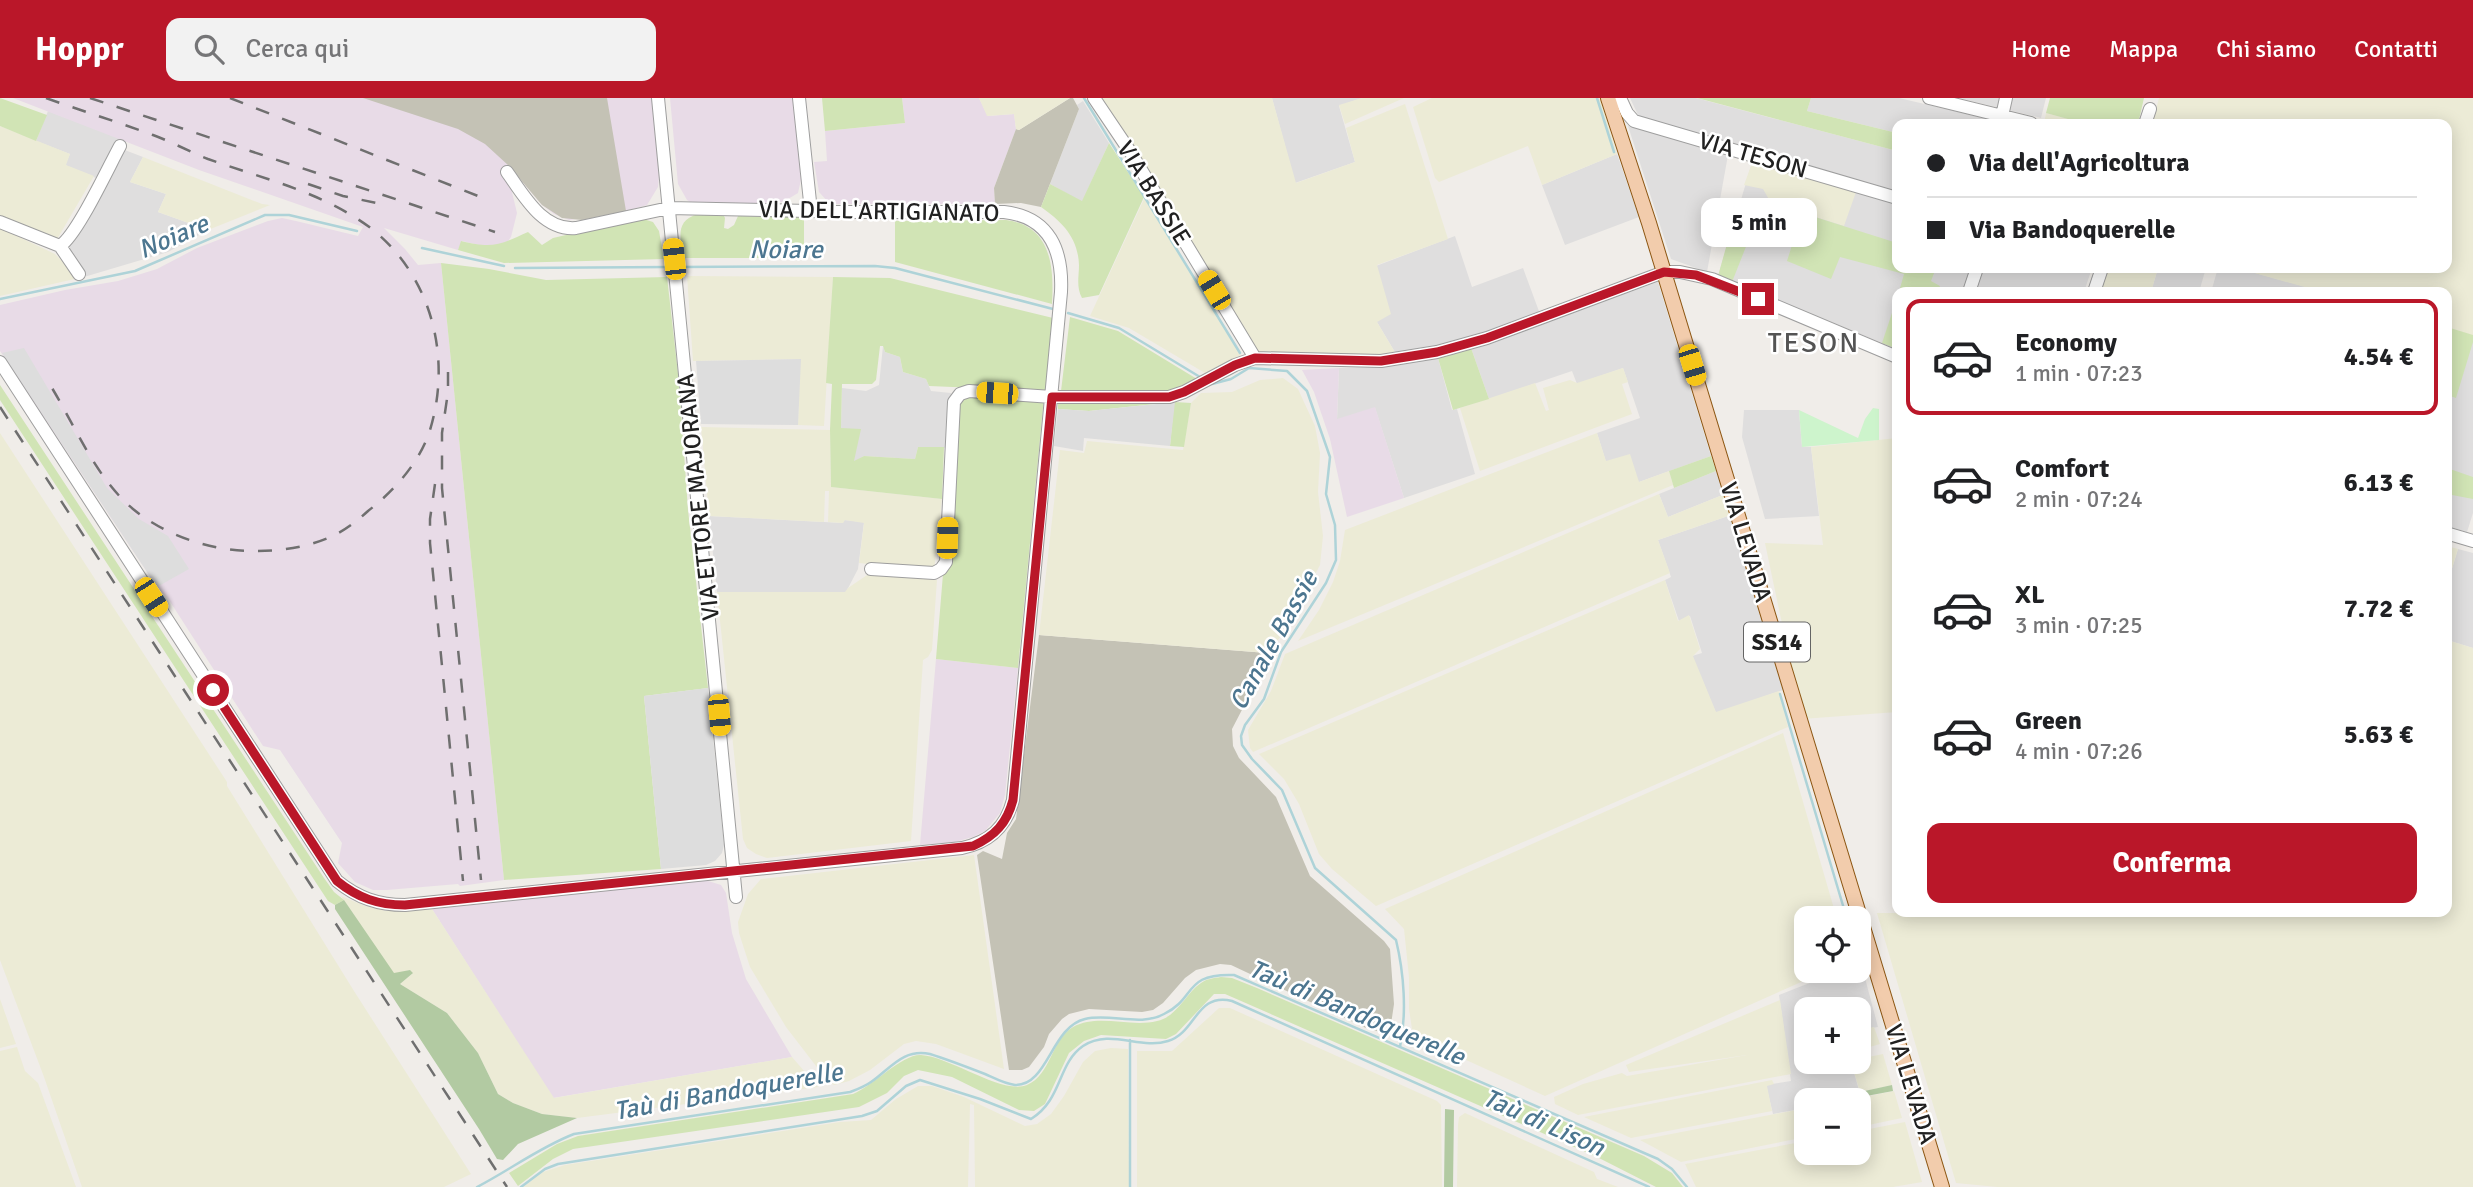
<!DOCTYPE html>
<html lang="it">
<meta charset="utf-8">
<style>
body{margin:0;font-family:Signika,sans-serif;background:#f2f2f2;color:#202124;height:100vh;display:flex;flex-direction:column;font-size:26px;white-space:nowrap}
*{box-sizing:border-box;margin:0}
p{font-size:23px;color:#757577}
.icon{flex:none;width:38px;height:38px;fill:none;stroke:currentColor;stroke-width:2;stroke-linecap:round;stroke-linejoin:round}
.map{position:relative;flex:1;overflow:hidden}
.sheet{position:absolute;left:1892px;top:189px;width:560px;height:630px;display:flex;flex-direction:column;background:#fff;border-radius:14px;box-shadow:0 4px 18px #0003}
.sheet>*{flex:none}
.top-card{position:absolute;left:1892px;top:21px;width:560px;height:154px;border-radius:14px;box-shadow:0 4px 18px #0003;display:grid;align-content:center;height:154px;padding:0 35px;background:#fff}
.buttons{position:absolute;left:1794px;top:808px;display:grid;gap:14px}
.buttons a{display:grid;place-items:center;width:77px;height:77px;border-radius:14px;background:#fff;box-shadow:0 4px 18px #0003;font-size:35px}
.end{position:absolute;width:32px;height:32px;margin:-16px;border:9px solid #ba1729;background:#fff;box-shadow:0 0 0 4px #fff}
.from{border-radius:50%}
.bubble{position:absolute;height:49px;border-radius:14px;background:#fff;box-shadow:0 4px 18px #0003;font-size:23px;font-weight:700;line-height:49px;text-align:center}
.car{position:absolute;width:21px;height:42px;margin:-21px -10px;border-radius:9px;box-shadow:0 0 5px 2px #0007;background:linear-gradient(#f5c518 24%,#345 0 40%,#f5c518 0 76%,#345 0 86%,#f5c518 0)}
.top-card b{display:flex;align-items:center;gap:24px;height:66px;font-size:26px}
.top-card b+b{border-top:2px solid #e0e0e0}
.top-card i{width:18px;height:18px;background:#202124}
ul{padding:12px 0 0;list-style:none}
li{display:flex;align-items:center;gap:21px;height:116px;margin:0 14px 10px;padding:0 21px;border:4px solid transparent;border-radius:14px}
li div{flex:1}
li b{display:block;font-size:26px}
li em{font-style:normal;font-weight:700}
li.selected{border-color:#ba1729}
li>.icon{width:63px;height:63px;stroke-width:1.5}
.cta{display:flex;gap:14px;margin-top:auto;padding:14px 35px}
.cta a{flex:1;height:80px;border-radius:14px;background:#ba1729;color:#fff;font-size:28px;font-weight:700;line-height:80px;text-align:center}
header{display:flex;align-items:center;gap:42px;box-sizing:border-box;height:98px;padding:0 35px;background:#ba1729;color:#fff}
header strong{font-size:33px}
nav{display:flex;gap:38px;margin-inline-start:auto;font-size:24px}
.search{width:490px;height:63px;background:#f2f2f2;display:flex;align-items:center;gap:18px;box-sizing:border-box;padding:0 24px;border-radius:14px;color:#757577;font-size:26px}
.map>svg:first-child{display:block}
.residential{fill:#dfdede}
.industrial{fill:#e8dbe7}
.construction{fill:#c4c2b5}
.farmland{fill:#ecebd6}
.grass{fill:#d1e4b5}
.forest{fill:#b2caa2}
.park{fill:#cdf4cc}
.parking{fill:#ddd}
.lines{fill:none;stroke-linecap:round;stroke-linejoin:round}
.stream{stroke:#aed3d8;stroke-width:2.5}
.minor-casing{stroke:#9e9e9e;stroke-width:14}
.major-casing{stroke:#8c5612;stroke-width:16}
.minor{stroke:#fff;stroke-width:12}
.major{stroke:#f2ccac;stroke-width:14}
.rail{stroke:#6f6f6f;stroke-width:2.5;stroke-dasharray:14 14;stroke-linecap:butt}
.route{stroke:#ba1729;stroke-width:9}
.labels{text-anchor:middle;stroke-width:5;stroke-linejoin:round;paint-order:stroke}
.shield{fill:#fff;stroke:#646464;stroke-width:2}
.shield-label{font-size:23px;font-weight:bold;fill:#212121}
.street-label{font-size:24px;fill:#212121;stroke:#fff}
.water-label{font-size:26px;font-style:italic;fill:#4c7690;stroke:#fff}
.quarter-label{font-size:28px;letter-spacing:2px;fill:#545454;stroke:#fff}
</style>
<header>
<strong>Hoppr</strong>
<div class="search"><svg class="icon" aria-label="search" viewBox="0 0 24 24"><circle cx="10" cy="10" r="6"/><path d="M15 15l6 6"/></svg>Cerca qui</div>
<nav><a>Home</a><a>Mappa</a><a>Chi siamo</a><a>Contatti</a></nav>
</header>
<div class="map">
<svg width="2473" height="1089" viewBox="0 0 2473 1089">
<rect width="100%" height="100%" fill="#f0ede9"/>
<path class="residential" d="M1272 0H1362L1339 8 1355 64 1295 85Z
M1630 0H1696L1897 53V95L1639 19Z
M1811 0H1899L2009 26H1897V35L1807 13Z
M1959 0H2046L2041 20Z
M1083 3 1109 45 1082 104 1050 86 1079 11 1077 7Z
M48 13 121 41 96 80 65 67 70 56 36 43Z
M1628 28 1728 57 1707 174 1671 161Z
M122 51 143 59 130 84 166 96 158 114 208 132 168 154 84 179 63 154Z
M1617 56 1639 119 1565 147 1542 87Z
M1752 65 1897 106V170H1971L1963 194H1897V251L1718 178Z
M1455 138 1472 189 1523 170 1540 216 1486 235 1449 246 1396 256 1377 224 1376 168Z
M1984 170H2092L2084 194H1975Z
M2158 170H2206L2199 194H2151Z
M2218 170H2237L2314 191 2313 194H2211Z
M1658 184 1711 358 1639 384 1606 364 1597 335 1640 320 1623 270 1577 286 1572 273 1489 301 1471 250Z
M2446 229 2473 237V415L2467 434 2447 428Z
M883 248 885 254 900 259 903 274 926 281 931 293 951 295 949 350 918 349 915 361 864 358 854 364 841 330 842 290 866 293 879 287Z
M1438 260 1452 312 1457 311 1475 376 1404 400 1375 310 1337 322 1339 270 1384 269Z
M1744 312H1799L1802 349H1811L1819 418 1765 421 1742 339Z
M1716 373 1725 396 1668 419 1659 396Z
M1731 417 1783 592 1716 615 1692 558 1702 555 1690 518 1679 523 1665 482 1671 479 1658 442Z
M709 418 843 425 844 422 864 424 858 471 846 494H717Z
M2458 451 2473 455V550L2447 542V487Z
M1861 865 1878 929 1859 932 1858 912H1806V964H1851L1861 999 1843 1003H1806V1010L1773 1016 1766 987 1791 983 1779 897 1840 873H1858L1859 866Z"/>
<path class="industrial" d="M13 0H652L659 78 658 89 647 107 622 114 569 122 554 116 542 107 509 68 501 76 510 86 517 115 511 139 506 146 483 148 462 143 458 152 384 130 405 151 418 167 441 165 504 782 460 788 458 786 387 792H373L355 784 338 765 342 745 280 652 263 648 169 502 157 489 0 253V207L65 192 118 183 157 171 197 150 268 123 282 120 296 123 358 138 363 129 199 72Z
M670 0H794L802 77 798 95 783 104 733 107 693 106 687 102 678 86Z
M902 0H979L988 18 1014 16 1016 31 994 90 995 106H834L829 105 819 94 814 64 827 63 825 33 905 25Z
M1339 270 1337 321 1375 309 1404 400 1347 419 1330 341 1314 294 1302 272Z
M936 561 1018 570 1005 697 1000 715 985 733 973 739 955 744 920 747Z
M705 782 721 787 726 795 732 835 746 881 792 959 553 1000 432 811Z"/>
<path class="construction" d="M363 0H607L626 113 582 122 562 120 542 107 509 68 485 46 458 31Z
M1070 0H1073L1079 11 1041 109 1021 105 995 106 994 90 1016 31 1019 32Z
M1039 537 1267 555 1258 581 1232 631 1233 648 1239 660 1276 699 1310 778 1384 843 1390 851 1394 906 1390 933 1380 934 1366 930 1231 867 1220 866 1196 872 1185 880 1163 905 1153 912 1142 914 1089 911 1069 916 1062 921 1049 936 1044 949 1029 969 1022 972H1009L977 757 983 753 1002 761 1007 735 1016 721Z"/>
<path class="farmland" d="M979 0H1070L1019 32 1016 31 1014 16 987 18Z
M1102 0H1272L1296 85 1355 64 1346 30 1405 6 1448 141 1377 167 1391 216 1377 224 1396 256 1326 258 1254 255Z
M1362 0H1404L1345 26 1339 7Z
M1432 0H1600L1617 56 1542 87 1528 48 1439 84 1435 80 1413 9Z
M2159 0H2473V239L2447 231 2446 194H2322L2237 170H2446V26H2152Z
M2046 15 2086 26H2044Z
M0 28 70 56 66 67 94 78 56 143 0 120Z
M143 59 262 106 270 107 208 132 158 114 166 96 130 84Z
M1752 65 1856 94 1844 128 1771 105 1763 91 1744 87Z
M1145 99 1241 257 1205 275 1129 230 1090 218Z
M0 130 55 156 79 180 0 198Z
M2107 170H2158L2151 194H2100Z
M687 178 833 179 824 328 798 327 800 261 693 263Z
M1623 270 1628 284 1622 286 1632 316 1480 373 1460 310 1535 285 1546 313 1549 312 1543 290 1570 282 1577 285Z
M1283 280 1298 291 1315 328 1320 355 1318 394 1323 438 1320 467 1305 496 1285 521 1282 537 1267 555 1039 537 1060 352 1084 355 1087 343 1183 352 1191 305 1201 295 1232 294 1260 282Z
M701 329 830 332 831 389 942 401 934 473 859 465 864 425 845 422 843 425 828 424 829 393H825L824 424 709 418Z
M0 335 227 684V688L354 893 471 1076 444 1089H82L44 979 0 862Z
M1597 335 1606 363 1630 356 1639 384 1669 373 1673 387 1298 543 1319 512 1333 484 1340 463 1345 432Z
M1897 340V614L1802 621 1765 445 1823 447 1811 349Z
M1659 396 1668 419 1725 396 1731 417 1658 442 1670 475 1253 654 1250 650 1248 632 1271 593 1285 556Z
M2447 448 2458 451 2447 487 2446 448Z
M870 475 937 482 932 552 928 559 923 562 911 743 767 760 756 756 747 750 743 741 717 494H845L848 490Z
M1665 482 1678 523 1689 517 1700 551 1693 558 1716 614 1779 593 1788 629 1376 808 1332 771 1319 756 1299 706 1284 681 1259 656Z
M2447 542 2473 550V1089H1998L1956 1085 1877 815 2446 814Z
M1783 635 1837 821H1806V873H1826L1545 998 1420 941 1412 931 1409 911V879L1404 831 1385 811Z
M974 757 1004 971 936 946 916 943 904 946 870 972 849 983 834 987 826 981 786 929 750 869 739 835 738 824 748 796 761 781Z
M341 798 365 808 386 813 432 811 554 1000 792 959 818 989 577 1020 542 1016 513 1005 498 996 478 955 447 915 400 886 412 876 410 872 394 876Z
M0 901 16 946 0 950Z
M1780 902 1791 976 1578 1017 1555 1006 1554 999 1583 986 1622 975 1627 978 1747 957 1629 974 1626 967Z
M1219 910H1230L1437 1003 1441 1007 1442 1089H1137V953H1172Z
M1874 929 1880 946 1859 952V932Z
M17 949 25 973 38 985 76 1089H0V953Z
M1111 950 1128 951 1129 1089H975L974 1007 970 1006 968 1089H523L543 1074 565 1067 840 1024 871 1022 896 1001 918 988H932L964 999 1025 1028 1037 1026 1051 1016 1064 998 1083 964 1095 953Z
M1883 956 1892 987 1860 994 1851 964H1858L1859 961Z
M1772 982 1774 986 1767 988 1772 1013 1631 1040 1584 1019Z
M1894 993 1902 1020 1859 1029 1858 1003H1843Z
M1806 1010V1039L1681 1064 1640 1042Z
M1465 1015 1594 1074 1597 1081 1618 1089H1457L1458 1027 1459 1019Z
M1905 1024 1922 1084 1893 1089H1696L1685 1066 1806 1043V1055H1858L1859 1033Z"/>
<path class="grass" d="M0 0 47 17 36 43 0 28Z
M822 0H902L905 25 825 33Z
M1697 0H1811L1807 13 1897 35V53Z
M2050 0H2144L2138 26H2086L2046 15Z
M1109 45 1144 99 1099 197 1082 200C1076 189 1079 178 1079 167 1078 139 1062 124 1041 109L1050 86 1082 103Z
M1739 103 1771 105 1897 145V170H1936L1931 183 1940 188 1937 194H1899L1904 176 1840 159 1831 181 1787 163 1793 144 1755 126 1732 184 1718 178Z
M698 116H723L725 120 724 130 728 131 734 127 738 118 804 119V160H683C681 140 674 123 698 116Z
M640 120 653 124 659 133 664 161 504 165 458 152 461 143C493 151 499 147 528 134L542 147 553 140Z
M1006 122C1052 128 1054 170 1052 206L895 164V123Z
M441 165 489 171 546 182 667 179 679 284 688 412 708 590 644 598 661 771 504 782Z
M833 179 890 180 1053 220 1046 293 929 288 926 281 903 274 900 259 885 254 883 248H880L876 282 872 286H842L841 330 861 331 854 363 864 358 915 361 918 349H944L942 401 831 389 830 332 832 286 826 285Z
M1897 200V251L1882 245Z
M1070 219 1118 233 1197 281 1177 292 1165 296 1061 293Z
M2447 229 2473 237V244L2456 300 2447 297Z
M1471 250 1489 301 1453 312 1438 260Z
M0 287 324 780 334 794 344 802 335 807 328 803 0 302Z
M962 299H1044L1018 570 936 561 957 306Z
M1174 304 1089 313 1058 311V305L1175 304 1191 305 1184 349 1170 348Z
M1711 358 1716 373 1674 390 1669 373Z
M2447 370 2473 379V401L2447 396Z
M1221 879 1232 880 1257 890 1644 1058 1672 1075 1683 1089H1656L1597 1059 1225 896H1214L1176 936 1166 941 1101 937 1084 943 1069 955 1045 1006 1034 1013 1019 1012 952 979 918 972 904 978 887 995 859 1009 573 1051 553 1061 518 1088 509 1075 557 1046 578 1038 853 996C873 988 902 956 921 957 951 959 1002 997 1027 987 1051 977 1051 942 1073 929 1099 915 1130 930 1157 923 1177 919 1185 896 1201 885 1206 881 1214 880 1221 879Z"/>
<path class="forest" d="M344 802 394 875 410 872 413 875 400 886 447 915 478 955 498 996 513 1005 542 1016 577 1020 518 1046 503 1062 497 1061 479 1031 335 811V807Z
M1892 987 1893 993 1861 999 1860 994Z
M1445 1011 1454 1012 1453 1089H1444Z"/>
<path class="park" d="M1873 310 1879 311V342L1802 349 1799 312 1858 340 1865 321Z"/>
<path class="parking" d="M24 250 107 390 139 421 168 438 189 471 157 489 2 255Z
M801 261 798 327 701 326 696 263Z
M1175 304 1170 348 1084 340 1083 353 1054 348 1058 311 1089 313Z
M708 590 724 747 722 755 715 763 706 767 661 771 644 598Z"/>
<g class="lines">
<path class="stream" d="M1084 0 1240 255
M1597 0 1614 54
M422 150 504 168
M679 169 875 168 895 170 1053 211
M515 170 669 169
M0 201 135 173 265 117H289L357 133
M1068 215 1119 230 1200 279
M1248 267 1249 270 1287 273 1307 293 1330 359 1326 396 1335 427 1336 462 1326 485 1281 554 1264 601 1245 627 1241 638 1242 647 1252 661 1282 692 1315 770 1396 842C1404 875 1407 915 1400 949
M1212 286 1231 281 1249 270
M1780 596 1847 821
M1130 942V1089
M477 1089C510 1072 540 1049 574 1036L850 994C858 991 864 989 871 984 890 971 903 950 930 956 949 962 967 969 985 976 994 980 1005 986 1015 987 1048 988 1051 929 1085 921 1111 915 1140 929 1164 916 1197 900 1183 875 1234 877L1658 1061 1672 1071 1687 1089
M521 1089 545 1071 558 1066 862 1018 877 1013 906 988 920 982 980 1001 1031 1021C1063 1001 1057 966 1083 948 1110 930 1140 952 1168 943 1196 935 1196 894 1232 903L1649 1089"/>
<g class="minor-casing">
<path id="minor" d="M658 0 736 799
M799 0 811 113
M1094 0 1131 55 1255 260
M1620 0 1627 15 1634 23 1897 100
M1929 0 2031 25
M2002 18 2006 0
M2145 26 2150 11
M0 124 60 148C77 137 108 70 120 48
M60 148 79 176
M1969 194 1977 170
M2094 194 2102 170
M0 264 337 783C358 800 378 807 405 807L962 750C990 744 1006 729 1013 702L1061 194C1063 153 1050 119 1004 114H857L669 110 576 130C543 133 524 98 507 74
M2446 435 2473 443
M871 471 934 475 941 471 946 464 954 304 960 296 969 293 1052 299H1169L1184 294 1235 267 1255 260 1381 263 1437 254 1487 240 1664 174H1680L1712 181 1897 259"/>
</g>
<g class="major-casing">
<path id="major" d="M1608 0 1649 125 1942 1089"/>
</g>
<use href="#minor" class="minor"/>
<use href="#major" class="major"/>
<path class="rail" d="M46 0C82 13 118 24 153 37 172 44 190 54 208 61 264 81 323 94 372 131 432 179 452 260 430 332 420 364 394 393 368 413 356 424 343 434 328 440 304 450 279 453 254 453 211 453 166 438 133 411 96 380 76 330 52 290
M90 0 495 134
M230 0 478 98
M308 86 343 98 386 107
M448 274V294L442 335V390L481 782
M0 309 507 1089
M435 386 430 421V445L463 783"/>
</g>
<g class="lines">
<path class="route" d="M213 592 337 783C358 800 378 807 405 807L973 748C995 738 1007 725 1013 702L1052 299H1169L1184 294 1235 267 1255 260 1381 263 1437 254 1487 240 1664 174 1696 177 1758 201"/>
</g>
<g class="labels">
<rect class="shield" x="1744" y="524.5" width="66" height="39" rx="5"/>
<g class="shield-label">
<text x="1777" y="552">SS14</text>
</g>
<g class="street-label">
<text transform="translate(1753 57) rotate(16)" y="8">VIA TESON</text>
<text transform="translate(1154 95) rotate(58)" y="8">VIA BASSIE</text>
<text transform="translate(879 113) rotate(1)" y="8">VIA DELL'ARTIGIANATO</text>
<text transform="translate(698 399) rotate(-96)" y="8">VIA ETTORE MAJORANA</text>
<text transform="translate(1746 444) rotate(73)" y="8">VIA LEVADA</text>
<text transform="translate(1911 986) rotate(73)" y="8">VIA LEVADA</text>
</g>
<g class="water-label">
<text transform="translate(173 138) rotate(-23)" y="9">Noiare</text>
<text x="786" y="160">Noiare</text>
<text transform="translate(1273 542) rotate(-61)" y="9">Canale Bassie</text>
<text transform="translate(1357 914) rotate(23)" y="9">Taù di Bandoquerelle</text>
<text transform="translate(728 993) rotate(-10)" y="9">Taù di Bandoquerelle</text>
<text transform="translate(1544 1024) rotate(24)" y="9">Taù di Lison</text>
</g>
<g class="quarter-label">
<text x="1814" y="254">TESON</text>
</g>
</g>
</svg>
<div class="buttons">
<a><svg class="icon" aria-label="locate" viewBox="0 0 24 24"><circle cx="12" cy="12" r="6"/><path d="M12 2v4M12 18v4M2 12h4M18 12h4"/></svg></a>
<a>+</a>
<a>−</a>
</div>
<i class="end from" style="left:213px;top:592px"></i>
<i class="end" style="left:1758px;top:201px"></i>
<div class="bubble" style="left:1701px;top:100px;width:116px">5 min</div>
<i class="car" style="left:674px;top:161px;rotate:354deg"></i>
<i class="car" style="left:1214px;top:192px;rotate:329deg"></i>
<i class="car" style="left:1692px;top:267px;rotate:163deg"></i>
<i class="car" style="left:997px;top:295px;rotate:274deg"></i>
<i class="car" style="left:947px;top:440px;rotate:2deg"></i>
<i class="car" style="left:151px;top:499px;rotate:147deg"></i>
<i class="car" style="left:719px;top:617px;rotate:175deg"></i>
<div class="top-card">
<b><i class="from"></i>Via dell'Agricoltura</b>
<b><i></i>Via Bandoquerelle</b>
</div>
<section class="sheet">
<ul>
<li class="selected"><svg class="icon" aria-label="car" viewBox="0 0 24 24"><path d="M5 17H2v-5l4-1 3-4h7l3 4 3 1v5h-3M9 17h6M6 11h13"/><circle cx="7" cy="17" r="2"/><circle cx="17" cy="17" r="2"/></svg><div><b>Economy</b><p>1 min · 07:23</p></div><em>4.54 €</em></li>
<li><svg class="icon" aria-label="car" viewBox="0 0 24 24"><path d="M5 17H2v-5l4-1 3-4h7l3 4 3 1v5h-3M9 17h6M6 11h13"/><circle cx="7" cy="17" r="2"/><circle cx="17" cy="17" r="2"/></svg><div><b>Comfort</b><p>2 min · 07:24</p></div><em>6.13 €</em></li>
<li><svg class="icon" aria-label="car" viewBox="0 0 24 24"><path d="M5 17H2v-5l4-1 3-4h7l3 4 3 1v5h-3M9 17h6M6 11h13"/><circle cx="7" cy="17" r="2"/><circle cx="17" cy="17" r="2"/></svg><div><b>XL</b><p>3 min · 07:25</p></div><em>7.72 €</em></li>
<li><svg class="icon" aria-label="car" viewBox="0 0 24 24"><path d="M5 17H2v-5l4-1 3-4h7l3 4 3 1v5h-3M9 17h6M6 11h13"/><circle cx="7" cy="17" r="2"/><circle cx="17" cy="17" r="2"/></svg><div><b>Green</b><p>4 min · 07:26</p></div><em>5.63 €</em></li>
</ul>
<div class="cta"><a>Conferma</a></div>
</section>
</div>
